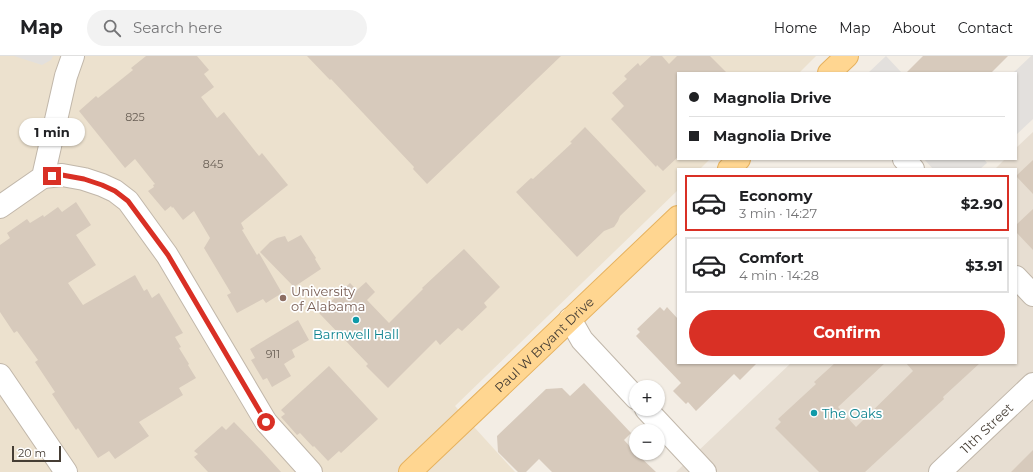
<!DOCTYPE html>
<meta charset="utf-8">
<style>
body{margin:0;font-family:Montserrat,sans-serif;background:#f2f2f2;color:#202124;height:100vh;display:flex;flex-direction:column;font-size:15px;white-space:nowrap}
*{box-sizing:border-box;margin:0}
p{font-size:13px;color:#757577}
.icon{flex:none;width:22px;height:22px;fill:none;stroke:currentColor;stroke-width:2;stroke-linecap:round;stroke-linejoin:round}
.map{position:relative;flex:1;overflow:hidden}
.sheet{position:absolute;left:677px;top:112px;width:340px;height:196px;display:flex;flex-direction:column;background:#fff;border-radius:0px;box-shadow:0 1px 3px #0004}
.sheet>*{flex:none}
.banner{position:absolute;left:677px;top:16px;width:340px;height:88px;border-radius:0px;box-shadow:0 1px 3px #0004;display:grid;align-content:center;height:88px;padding:0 12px;background:#fff}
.buttons{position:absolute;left:629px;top:324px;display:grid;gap:8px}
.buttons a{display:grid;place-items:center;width:36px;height:36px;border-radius:50%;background:#fff;box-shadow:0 1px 3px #0004;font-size:20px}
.scale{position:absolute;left:12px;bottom:10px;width:49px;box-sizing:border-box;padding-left:4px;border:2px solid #453d34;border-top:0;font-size:11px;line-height:14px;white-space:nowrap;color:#453d34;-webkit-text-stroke:3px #fff;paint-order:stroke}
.end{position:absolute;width:18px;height:18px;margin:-9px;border:5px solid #d93025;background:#fff;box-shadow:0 0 0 2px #fff}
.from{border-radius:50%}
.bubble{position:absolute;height:28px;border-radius:14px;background:#fff;box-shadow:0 1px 3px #0004;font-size:13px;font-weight:700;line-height:28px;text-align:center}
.banner b{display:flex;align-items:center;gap:14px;height:38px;font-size:15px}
.banner b+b{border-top:1px solid #e0e0e0}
.banner i{width:10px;height:10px;background:#202124}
ul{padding:7px 0 0;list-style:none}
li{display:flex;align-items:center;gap:12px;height:56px;margin:0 8px 6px;padding:0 4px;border:2px solid #e0e0e0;border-radius:0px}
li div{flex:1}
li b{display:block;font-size:15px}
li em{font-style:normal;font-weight:700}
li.active{border-color:#d93025}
li>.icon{width:36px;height:36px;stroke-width:1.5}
.button{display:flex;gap:8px;margin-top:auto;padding:8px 12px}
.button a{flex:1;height:46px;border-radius:24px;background:#d93025;color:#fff;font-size:16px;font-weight:700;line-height:46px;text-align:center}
header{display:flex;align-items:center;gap:24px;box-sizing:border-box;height:56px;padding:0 20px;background:#fff;border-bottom:1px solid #e0e0e0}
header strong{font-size:19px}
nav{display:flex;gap:22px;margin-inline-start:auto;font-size:14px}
.search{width:280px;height:36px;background:#f2f2f2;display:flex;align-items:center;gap:10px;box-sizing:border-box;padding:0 14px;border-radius:22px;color:#757577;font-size:15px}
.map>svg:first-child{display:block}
.residential{fill:#e7ded2}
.education{fill:#ece1ce}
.parking{fill:#e3e0dd}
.building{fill:#d7cabc}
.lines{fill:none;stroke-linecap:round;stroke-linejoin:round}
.minor-casing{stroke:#c1b7aa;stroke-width:24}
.major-casing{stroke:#e6b25f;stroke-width:24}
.minor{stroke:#fff;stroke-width:22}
.major{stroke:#ffd691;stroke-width:22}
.route{stroke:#d93025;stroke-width:5}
.education-dot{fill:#8d6e63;stroke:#fff;stroke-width:1.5}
.culture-dot{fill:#0f9aa8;stroke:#fff;stroke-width:1.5}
.labels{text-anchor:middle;stroke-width:3.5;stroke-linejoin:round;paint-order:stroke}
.number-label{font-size:11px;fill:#6a6056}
.education-label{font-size:13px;fill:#785e54;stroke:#fff;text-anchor:start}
.culture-label{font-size:13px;fill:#0d838f;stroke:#fff}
.street-label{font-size:13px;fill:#453d34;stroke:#fff}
</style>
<header>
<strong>Map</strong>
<div class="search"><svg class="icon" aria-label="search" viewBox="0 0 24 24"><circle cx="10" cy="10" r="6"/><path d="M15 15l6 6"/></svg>Search here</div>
<nav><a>Home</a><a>Map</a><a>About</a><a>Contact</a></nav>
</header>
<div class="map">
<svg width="1033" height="416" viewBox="0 0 1033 416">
<rect width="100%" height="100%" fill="#f3ede4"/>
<path class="residential" d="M1033 76V416H676L791 307H1016V113H995L1005 103H1016V92Z"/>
<path class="education" d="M0 0H816L799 17H678V103H710L700 113H678V134L455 350 515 416H0Z"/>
<path class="parking" d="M14 0H53L51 4 42 9Z
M886 0 902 17H868Z
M1031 0H1033V63L1016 79V17H1013Z
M924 103H984L987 107 980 113H933Z"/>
<path class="building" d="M146 0H197L209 14 204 18 214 31 201 41 217 62 224 56 259 100 262 97 288 129 241 167 244 173 242 174 257 199 259 197 282 237 266 247 263 243 237 257 227 239 231 237 204 192 210 182 194 155 183 164 173 151 172 152 171 150 165 155 148 135 154 131 153 129 155 128 135 103 125 112 79 55 96 40 98 42 133 14 131 12Z
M307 0H561L427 128 413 113 414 111 331 23 330 24Z
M651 0H662L669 8 677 0H710L727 17H678V101L663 115 657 109 656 111 611 63 624 50 612 37 627 23 624 20 638 7 640 10Z
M923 0H1008L991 17H906Z
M585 71 646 135 620 160 618 165 614 171 604 175 577 201 516 136 531 122 533 123 572 87 570 86Z
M1033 104V138L1016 120Z
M76 146 91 169 76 179 96 209 68 227 83 249 135 219 144 235 147 233 152 242 159 237 183 277 175 281 181 291 179 292 189 308 188 309 196 322 179 332 183 339 139 366 149 380 115 403 109 395 98 402 78 372 76 374 52 338 55 336 35 306 38 304 17 275 14 277 0 256V189L10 182 7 177 27 163 30 167 43 159 44 161 58 151 62 156Z
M1033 153V194L1016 176V169Z
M301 179 316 202 315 203 321 213 294 231 260 196 270 186 277 182 285 180 288 186Z
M464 193 500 231 484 247 487 251 462 275 458 272 440 289 436 284 388 332 366 310 368 308 319 257 350 227 357 234 366 226 375 236 367 244 389 267 423 233 422 232Z
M660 251 664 255 667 251 678 263V307H757L740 324 734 318 696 355 688 346 686 348 673 335 681 327 636 280 640 276 637 273Z
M298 264 309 284 292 294 295 301 284 308 291 320 272 331 267 322 263 324 251 304 255 302 250 293Z
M835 307H885L838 351 856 371 913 315 906 307H980L943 341 944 343 865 416H819L775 372 781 366 778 363 816 328 814 326Z
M329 310 378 363 341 397 339 395 328 405 314 390 313 391 300 377 297 379 281 361 285 358 281 354Z
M584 327 631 377 624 384 636 397 656 416H552L539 403 526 416H518L498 396 497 380 546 333 562 332 570 340Z
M234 366 262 395 281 416H208L194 401 198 398 194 395 222 370 226 374Z
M1033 394V416H1011Z"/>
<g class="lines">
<g class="minor-casing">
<g id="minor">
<path d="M904 103 913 113"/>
<path d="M43 121 62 119 84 123 102 129 115 135 128 145 167 199 266 366 311 416"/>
<path d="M0 151 43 121 66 20 73 0"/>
<path d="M1016 221 1033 239"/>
<path d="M570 263 582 284 636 342"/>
<path d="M0 319 66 416"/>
<path d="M646 353 705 416"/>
<path id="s1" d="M940 416 1033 328"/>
</g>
</g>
<g class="major-casing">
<g id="major">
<path d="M829 17 847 0"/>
<path d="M729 113 739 103"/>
<path id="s2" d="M410 416 678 161"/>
</g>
</g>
<use href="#minor" class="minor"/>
<use href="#major" class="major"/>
</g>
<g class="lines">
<path class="route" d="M52 120 62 119 84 123 102 129 115 135 128 145 168 199 266 366"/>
</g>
<circle class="education-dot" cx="283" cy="242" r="4"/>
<g class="culture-dot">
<circle cx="356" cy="264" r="4"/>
<circle cx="814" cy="357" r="4"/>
</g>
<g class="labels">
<g class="number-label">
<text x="135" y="65">825</text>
<text x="213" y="112">845</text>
<text x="273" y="302">911</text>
</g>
<g class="education-label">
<text x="291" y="240">University<tspan x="291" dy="15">of Alabama</tspan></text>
</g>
<g class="culture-label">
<text x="356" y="283">Barnwell Hall</text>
<text x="822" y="362" text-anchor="start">The Oaks</text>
</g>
<g class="street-label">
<text dy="5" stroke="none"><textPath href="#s2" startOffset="185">Paul W Bryant Drive</textPath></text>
<text dy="5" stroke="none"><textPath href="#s1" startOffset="64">11th Street</textPath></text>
</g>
</g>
</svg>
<div class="buttons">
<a>+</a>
<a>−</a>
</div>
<div class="scale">20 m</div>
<i class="end from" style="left:266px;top:366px"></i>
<i class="end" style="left:52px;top:120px"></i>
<div class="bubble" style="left:19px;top:62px;width:66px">1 min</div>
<div class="banner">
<b><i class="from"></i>Magnolia Drive</b>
<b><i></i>Magnolia Drive</b>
</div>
<section class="sheet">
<ul>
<li class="active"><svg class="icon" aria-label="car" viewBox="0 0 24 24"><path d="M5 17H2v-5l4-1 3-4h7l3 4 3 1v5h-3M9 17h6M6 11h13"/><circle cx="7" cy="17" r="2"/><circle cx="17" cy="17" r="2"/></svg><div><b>Economy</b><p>3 min · 14:27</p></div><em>$2.90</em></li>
<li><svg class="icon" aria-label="car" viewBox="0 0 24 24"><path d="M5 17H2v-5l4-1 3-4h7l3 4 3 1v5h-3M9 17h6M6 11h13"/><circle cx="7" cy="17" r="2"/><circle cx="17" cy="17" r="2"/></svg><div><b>Comfort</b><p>4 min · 14:28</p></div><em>$3.91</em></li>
</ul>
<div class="button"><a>Confirm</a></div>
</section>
</div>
